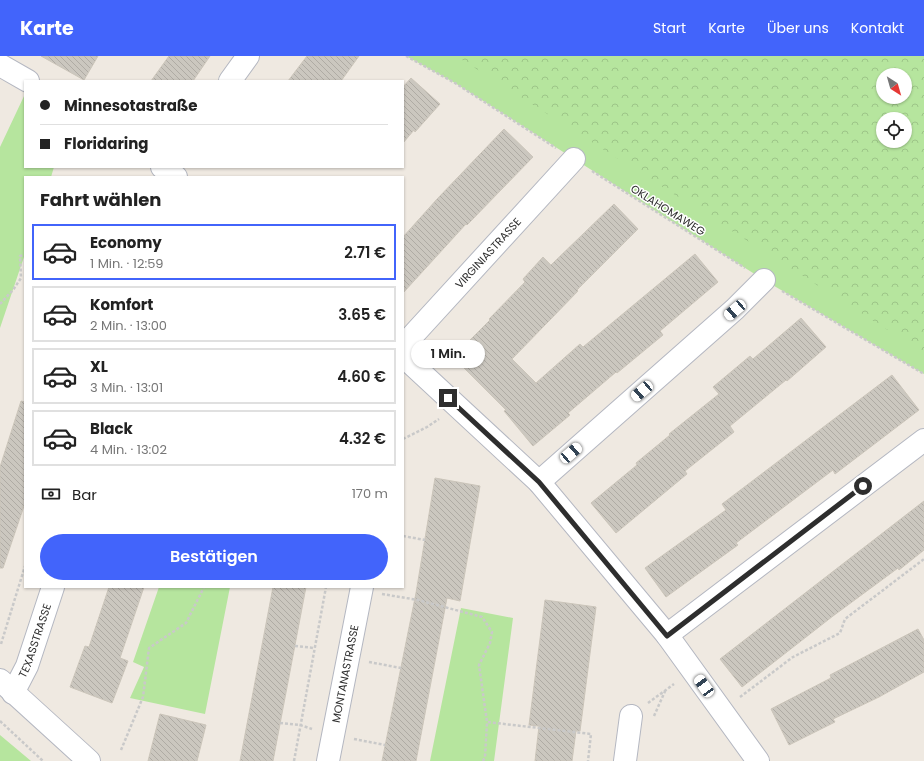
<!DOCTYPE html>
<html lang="de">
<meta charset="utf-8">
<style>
body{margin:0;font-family:Poppins,sans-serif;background:#f2f2f2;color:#222;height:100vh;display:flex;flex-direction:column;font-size:15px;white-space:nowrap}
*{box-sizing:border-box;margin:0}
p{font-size:13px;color:#767676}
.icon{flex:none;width:22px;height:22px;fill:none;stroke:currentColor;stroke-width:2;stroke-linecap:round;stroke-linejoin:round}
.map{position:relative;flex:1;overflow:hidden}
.drawer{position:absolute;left:24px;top:120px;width:380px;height:412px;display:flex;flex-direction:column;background:#fff;border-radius:0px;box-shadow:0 1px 3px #0004}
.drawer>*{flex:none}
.guide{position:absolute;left:24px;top:24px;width:380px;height:88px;border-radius:0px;box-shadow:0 1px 3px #0004;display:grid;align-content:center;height:88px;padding:0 16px;background:#fff}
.needle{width:26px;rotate:143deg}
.tools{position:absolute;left:876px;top:12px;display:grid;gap:8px}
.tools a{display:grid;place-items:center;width:36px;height:36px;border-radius:50%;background:#fff;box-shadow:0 1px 3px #0004;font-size:20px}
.end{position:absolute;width:18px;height:18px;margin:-9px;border:5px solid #2e2e2e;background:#fff;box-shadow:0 0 0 2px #fff}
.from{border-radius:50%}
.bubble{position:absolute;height:28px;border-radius:14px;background:#fff;box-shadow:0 1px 3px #0004;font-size:13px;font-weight:600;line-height:28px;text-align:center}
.car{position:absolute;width:12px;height:24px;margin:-12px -6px;border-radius:5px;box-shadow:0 0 3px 1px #0007;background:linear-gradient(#fff 24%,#345 0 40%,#fff 0 76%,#345 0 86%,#fff 0)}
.guide b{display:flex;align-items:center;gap:14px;height:38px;font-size:15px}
.guide b+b{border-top:1px solid #e0e0e0}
.guide i{width:10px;height:10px;background:#222}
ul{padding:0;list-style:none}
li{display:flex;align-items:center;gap:12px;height:56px;margin:0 8px 6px;padding:0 8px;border:2px solid #e0e0e0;border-radius:0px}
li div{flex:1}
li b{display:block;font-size:15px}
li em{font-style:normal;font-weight:600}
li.selected{border-color:#4264fb}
li>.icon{width:36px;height:36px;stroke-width:1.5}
h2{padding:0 16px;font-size:18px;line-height:48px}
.pay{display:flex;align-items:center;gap:10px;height:44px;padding:0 16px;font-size:15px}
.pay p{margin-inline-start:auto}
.action{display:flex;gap:8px;margin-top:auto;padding:8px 16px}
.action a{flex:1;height:46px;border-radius:24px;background:#4264fb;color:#fff;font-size:16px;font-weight:600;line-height:46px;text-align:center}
header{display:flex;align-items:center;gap:24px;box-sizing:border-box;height:56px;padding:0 20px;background:#4264fb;color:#fff}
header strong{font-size:19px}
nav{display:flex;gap:22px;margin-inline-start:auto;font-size:14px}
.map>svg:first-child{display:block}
.grass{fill:#b6e59e;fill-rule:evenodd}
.forest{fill:url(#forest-crowns);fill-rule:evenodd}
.building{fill:url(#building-back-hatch);stroke:#cbc5ba}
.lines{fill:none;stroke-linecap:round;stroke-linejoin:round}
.minor-casing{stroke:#b4b7c1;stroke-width:24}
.path{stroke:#c9c9c9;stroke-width:2.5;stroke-dasharray:3 2;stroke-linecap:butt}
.minor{stroke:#fff;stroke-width:22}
.route{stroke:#2e2e2e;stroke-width:5}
.labels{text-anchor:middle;stroke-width:3;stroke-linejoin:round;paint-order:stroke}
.street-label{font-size:11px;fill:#2e2e2e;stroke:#fff}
</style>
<header>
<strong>Karte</strong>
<nav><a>Start</a><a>Karte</a><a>Über uns</a><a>Kontakt</a></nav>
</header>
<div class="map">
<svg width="924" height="705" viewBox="0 0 924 705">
<defs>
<pattern id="forest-crowns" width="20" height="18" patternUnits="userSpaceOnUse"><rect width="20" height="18" fill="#b6e59e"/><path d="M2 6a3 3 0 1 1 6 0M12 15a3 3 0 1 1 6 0" fill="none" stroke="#9dc588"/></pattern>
<pattern id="building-back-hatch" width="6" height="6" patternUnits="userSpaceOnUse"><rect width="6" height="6" fill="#cbc7bf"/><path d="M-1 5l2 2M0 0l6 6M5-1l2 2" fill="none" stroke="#afaba4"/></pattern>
</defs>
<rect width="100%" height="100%" fill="#efe9e1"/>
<path class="grass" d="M406 0H924V318L764 224 455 27ZM883 19H905V41H883ZM883 63H905V85H883Z
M25 38V111H54L51 121H25V198L0 272V91Z
M159 531H230L205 658 130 642 144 611 133 606Z
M461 552 513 562 494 705H430Z
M0 679 31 705H0Z"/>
<path class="forest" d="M456 0H924V297ZM883 19H905V41H883ZM883 63H905V85H883Z"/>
<path class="building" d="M41 0H98L84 24Z
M169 0H210L193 25H151Z
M307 0H359L341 25H288Z
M411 22 440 48 415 76 414 74 403 87V31Z
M504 73 533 101 467 169 466 168 403 237V181L438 142Z
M614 148 638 173 577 234 578 235 512 303 536 327 580 288 583 291 695 198 718 226 660 275 663 279 617 317 616 316 568 357 570 359 533 390 504 355 506 354 453 301 490 264 489 263 525 226 523 223 543 201 551 209Z
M801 262 826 291 787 325 786 324 730 370 734 376 685 415 687 418 616 477 591 447 637 409 636 407 670 379 669 378 719 338 713 331 750 300 753 303Z
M892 319 919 354 835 418 833 414 736 487 738 489 666 541 645 512 726 454 722 448Z
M21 345 25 346V447L3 512H0V411Z
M435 422 480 430 460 545 447 542 416 705H382L416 537Z
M924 445V494L899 514 898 512 833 560 742 631 720 603Z
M109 531H144L120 602 128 605 112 647 70 631 85 590 89 591Z
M273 531H306L273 705H240Z
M545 544 596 551 580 675H576L572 705H535L539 670 529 669Z
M918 573 924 584V616L879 641 833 663 835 666 789 689 771 653 831 622 830 619Z
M160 658 206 669 197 705H148Z"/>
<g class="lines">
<g class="minor-casing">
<g id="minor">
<path d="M0 9 28 25"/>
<path d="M230 25 248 0"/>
<path d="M162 111 176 121"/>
<path id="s1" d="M403 290 574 103"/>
<path d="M403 300 539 426 667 579 758 705"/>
<path d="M539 426 735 253 764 224"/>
<path d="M667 579 924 384"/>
<path d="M0 624 89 705"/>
<path id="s2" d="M13 637 27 610 53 531"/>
<path id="s3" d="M328 705 362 531"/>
<path d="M625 705 631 660"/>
</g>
</g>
<path class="path" d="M406 0 455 27 556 92
M592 115 745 212
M782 235 924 318
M0 248 13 234 21 222 20 200 25 199
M403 383 427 371 439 363
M403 480 425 484
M382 538 418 544 482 561 492 576 490 587 479 609 487 666 591 678 588 705
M1 588 25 510
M295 590 314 592
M369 606 401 612
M740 641 793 601 840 577 845 563 924 503
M648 647 674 628
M654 660 666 633
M0 665 43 705
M280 667 300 669 312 673
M354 683 385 689
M121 694 143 641 149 592 186 567 204 531
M294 705 326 531
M483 705 485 701 487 666"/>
<use href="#minor" class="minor"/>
</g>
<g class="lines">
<path class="route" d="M448 342 539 426 667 580 863 430"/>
</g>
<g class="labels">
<g class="street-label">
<text transform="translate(668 154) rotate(32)" y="4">OKLAHOMAWEG</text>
<text dy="4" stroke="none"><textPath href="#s1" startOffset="126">VIRGINIASTRASSE</textPath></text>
<text dy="4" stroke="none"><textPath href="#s2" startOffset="57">TEXASSTRASSE</textPath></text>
<text dy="4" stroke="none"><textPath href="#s3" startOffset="89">MONTANASTRASSE</textPath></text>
</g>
</g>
</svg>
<div class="tools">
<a><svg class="needle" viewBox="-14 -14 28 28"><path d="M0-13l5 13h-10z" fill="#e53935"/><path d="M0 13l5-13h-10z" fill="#767676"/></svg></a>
<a><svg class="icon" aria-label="locate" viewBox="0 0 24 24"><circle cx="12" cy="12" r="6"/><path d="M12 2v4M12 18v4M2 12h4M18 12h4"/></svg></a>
</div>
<i class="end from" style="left:863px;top:430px"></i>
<i class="end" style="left:448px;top:342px"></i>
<div class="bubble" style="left:411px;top:284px;width:74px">1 Min.</div>
<i class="car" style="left:735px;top:254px;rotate:229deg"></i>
<i class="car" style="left:642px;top:335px;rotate:229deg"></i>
<i class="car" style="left:571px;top:397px;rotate:49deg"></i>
<i class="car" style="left:704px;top:630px;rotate:324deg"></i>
<div class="guide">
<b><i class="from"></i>Minnesotastraße</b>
<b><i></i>Floridaring</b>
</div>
<section class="drawer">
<h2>Fahrt wählen</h2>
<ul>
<li class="selected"><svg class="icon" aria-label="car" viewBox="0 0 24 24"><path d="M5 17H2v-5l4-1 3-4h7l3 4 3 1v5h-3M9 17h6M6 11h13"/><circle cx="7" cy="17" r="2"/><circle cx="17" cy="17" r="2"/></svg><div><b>Economy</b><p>1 Min. · 12:59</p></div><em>2.71 €</em></li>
<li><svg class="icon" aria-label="car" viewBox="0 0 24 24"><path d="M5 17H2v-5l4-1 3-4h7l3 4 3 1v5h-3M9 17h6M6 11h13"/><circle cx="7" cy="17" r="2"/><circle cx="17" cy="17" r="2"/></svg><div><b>Komfort</b><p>2 Min. · 13:00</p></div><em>3.65 €</em></li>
<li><svg class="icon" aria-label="car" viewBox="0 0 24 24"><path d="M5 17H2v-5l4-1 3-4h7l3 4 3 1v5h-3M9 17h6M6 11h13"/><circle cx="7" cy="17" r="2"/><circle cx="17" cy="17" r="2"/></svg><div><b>XL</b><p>3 Min. · 13:01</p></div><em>4.60 €</em></li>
<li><svg class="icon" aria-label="car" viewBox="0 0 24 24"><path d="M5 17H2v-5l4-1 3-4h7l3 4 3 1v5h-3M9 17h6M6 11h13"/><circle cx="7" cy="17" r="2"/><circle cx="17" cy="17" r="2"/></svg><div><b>Black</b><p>4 Min. · 13:02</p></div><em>4.32 €</em></li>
</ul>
<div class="pay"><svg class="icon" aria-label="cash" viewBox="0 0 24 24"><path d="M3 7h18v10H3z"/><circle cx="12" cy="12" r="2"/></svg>Bar<p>170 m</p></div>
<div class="action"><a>Bestätigen</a></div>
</section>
</div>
